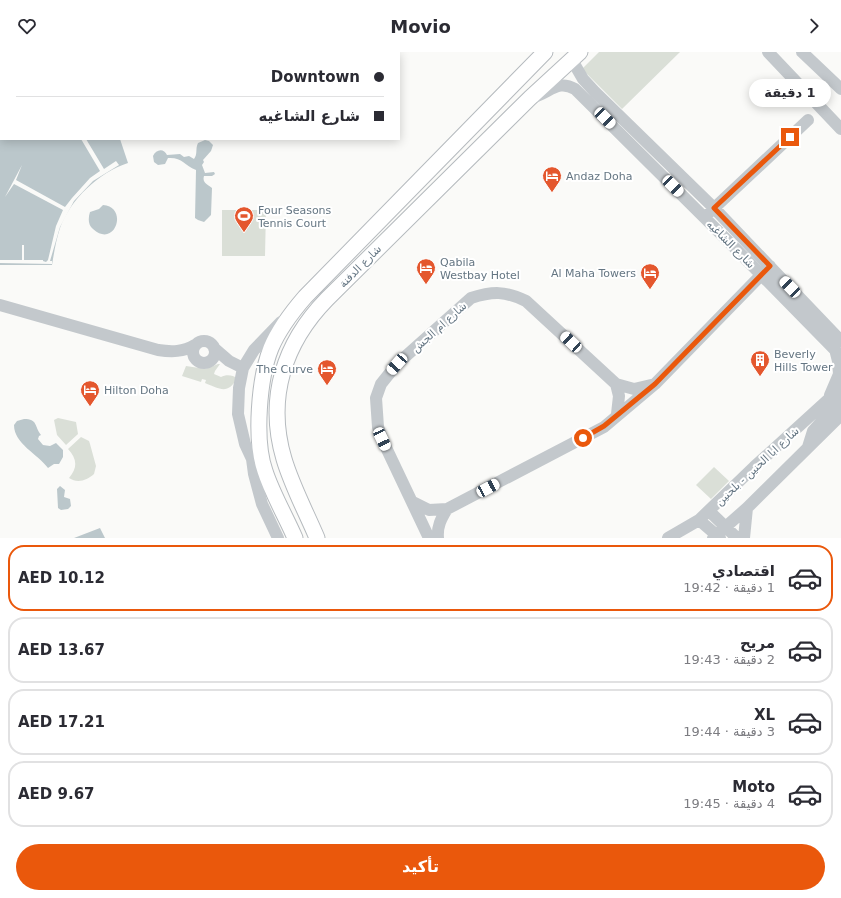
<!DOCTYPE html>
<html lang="ar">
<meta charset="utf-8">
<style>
body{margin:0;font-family:"DejaVu Sans",Cairo,sans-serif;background:#f2f2f3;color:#2b2b33;direction:rtl;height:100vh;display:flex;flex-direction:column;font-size:15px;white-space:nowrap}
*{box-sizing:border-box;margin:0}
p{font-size:13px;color:#7c7c81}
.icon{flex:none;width:22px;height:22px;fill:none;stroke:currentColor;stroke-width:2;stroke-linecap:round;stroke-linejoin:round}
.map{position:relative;height:486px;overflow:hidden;direction:ltr}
.panel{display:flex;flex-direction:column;background:#fff;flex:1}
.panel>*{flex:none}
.hud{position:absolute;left:0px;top:0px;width:400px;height:88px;box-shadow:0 2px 10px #0003;direction:rtl;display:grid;align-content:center;height:88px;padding:0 16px;background:#fff}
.end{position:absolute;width:18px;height:18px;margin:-9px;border:5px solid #ea580c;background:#fff;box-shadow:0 0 0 2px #fff}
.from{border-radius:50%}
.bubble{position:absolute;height:28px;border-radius:14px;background:#fff;box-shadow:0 2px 10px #0003;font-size:13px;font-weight:800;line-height:28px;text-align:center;direction:rtl}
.car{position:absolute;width:12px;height:24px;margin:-12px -6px;border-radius:5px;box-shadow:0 0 3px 1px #0007;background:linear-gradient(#fff 24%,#345 0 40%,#fff 0 76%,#345 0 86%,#fff 0)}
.hud b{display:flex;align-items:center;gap:14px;height:38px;font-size:15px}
.hud b+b{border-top:1px solid #e1e1e2}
.hud i{width:10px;height:10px;background:#2b2b33}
ul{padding:7px 0 0;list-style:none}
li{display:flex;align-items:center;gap:12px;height:66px;margin:0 8px 6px;padding:0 8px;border:2px solid #e1e1e2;border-radius:16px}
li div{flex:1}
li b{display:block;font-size:15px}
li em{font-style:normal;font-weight:800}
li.selected{border-color:#ea580c}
li>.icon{width:36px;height:36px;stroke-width:1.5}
.button{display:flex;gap:8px;margin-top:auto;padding:8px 16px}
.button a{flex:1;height:46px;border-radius:24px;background:#ea580c;color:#fff;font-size:16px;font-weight:800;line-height:46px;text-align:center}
header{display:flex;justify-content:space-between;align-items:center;height:52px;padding:0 16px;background:#fff;font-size:18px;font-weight:800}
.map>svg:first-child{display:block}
.green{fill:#dadfd7}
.water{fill:#bbc7cb}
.pier{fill:#fafaf8}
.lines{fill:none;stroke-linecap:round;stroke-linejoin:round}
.major-casing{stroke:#b5babe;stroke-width:17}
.minor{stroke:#c3c8cc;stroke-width:12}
.major{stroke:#fff;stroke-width:15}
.route{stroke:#ea580c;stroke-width:5}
.labels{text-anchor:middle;stroke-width:4;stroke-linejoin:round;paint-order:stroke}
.poi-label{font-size:11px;fill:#657683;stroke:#fff;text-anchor:start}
.street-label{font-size:11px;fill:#657683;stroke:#fff}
</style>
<header><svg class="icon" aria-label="forward" viewBox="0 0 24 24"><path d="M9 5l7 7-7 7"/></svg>Movio<svg class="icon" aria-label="heart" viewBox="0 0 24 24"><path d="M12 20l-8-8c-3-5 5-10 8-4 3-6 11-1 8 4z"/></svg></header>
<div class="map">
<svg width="841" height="486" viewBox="0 0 841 486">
<rect width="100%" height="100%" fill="#fafaf8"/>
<path class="green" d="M599 0H680L622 57 582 17Z
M222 158H266L265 204H222Z
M218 312H220L215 319 214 322 221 325C226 322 233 323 237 326 228 343 220 337 205 331L206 328 202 327 201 330 182 324 186 314 206 317Z
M58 366 76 370 78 382 66 393 57 383 54 368Z
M81 385 89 389 90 392 96 414 94 422C87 428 78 432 69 426 78 415 77 407 68 397Z
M714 415 729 429 711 447 696 433Z"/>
<path class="water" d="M0 0H123L1 1V87H120L128 111C99 120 70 148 60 176 56 188 54 201 52 213H0Z
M205 88 209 89 213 93 211 99 203 108 204 110 202 113 205 121 214 120 215 122 212 124H204C202 131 207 132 212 136L211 163 204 170 198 168 195 166 196 118C184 113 182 105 168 106L165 112 158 113 154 110 153 104C156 97 164 96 167 103L180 102 184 105 189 104 194 107C198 102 195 97 198 91Z
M103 153C129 155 115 197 93 177 88 173 88 166 90 160L99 157Z
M24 367C38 367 34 374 41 383L39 384 38 387 43 393 50 394 56 391 63 398V405L59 412H54L48 416C38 402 14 392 14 373L17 369Z
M60 434 65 438 64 445 70 447 71 454 68 457 61 458 58 456 57 437Z
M100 476 105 486H74Z"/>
<path class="pier" d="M81 87H86L104 117 116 109 119 113 93 129 74 149 60 175 50 209H52V212L0 211V208H22V193H24V208H43V209L46 210 48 208 56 174 63 158 14 132 5 145 22 113 16 128 65 155 72 146 90 126 100 119Z"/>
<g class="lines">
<g class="major-casing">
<path id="major" d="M295 486C286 465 272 441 265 419 254 388 259 326 271 296 279 277 292 260 305 245L545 0
M317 486C306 460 292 434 284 407 266 346 284 291 327 247L530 46 580 0"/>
</g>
<path class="minor" d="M768 0 841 77
M802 0 841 37
M572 8 583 27 595 40 714 156 841 289
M537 44C552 38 559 28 575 37L732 193 841 304
M710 160 808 68
M0 253 158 298C172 300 183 300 195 293
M193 300a11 11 0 1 1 22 0a11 11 0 1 1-22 0Z
M214 296 229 309 243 316
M616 332 634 337 651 333
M830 343 839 322 838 309 835 297
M808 395 813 379 841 348
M413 450 429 458 447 457 604 375 655 332 770 214
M709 459 737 486
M699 468 720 486
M278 486 262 452 254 422 252 407 245 392 238 362 239 336 243 316 254 298 281 270
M429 486 382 387 378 375 376 346 381 332 397 312 471 246C493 239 505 239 526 249L616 332 619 344 617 362
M438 486C437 474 441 467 447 457
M668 486 699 468 754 415 841 336
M713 486 747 456 841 363
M744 486 747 456"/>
<use href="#major" class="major"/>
</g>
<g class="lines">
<path class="route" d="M583 386 604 374 655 332 770 214 714 156 790 85"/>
</g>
<defs>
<g id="hotel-pin" transform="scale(1)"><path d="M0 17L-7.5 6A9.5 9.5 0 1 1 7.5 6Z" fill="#e4572e" stroke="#fff"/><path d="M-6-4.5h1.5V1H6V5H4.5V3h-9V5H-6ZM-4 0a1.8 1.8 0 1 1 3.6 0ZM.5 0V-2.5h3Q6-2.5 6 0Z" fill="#fff"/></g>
<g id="stadium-pin" transform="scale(1)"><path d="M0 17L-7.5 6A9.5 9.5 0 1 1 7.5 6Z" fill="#e4572e" stroke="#fff"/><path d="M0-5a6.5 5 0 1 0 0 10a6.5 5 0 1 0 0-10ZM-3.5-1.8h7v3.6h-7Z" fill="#fff"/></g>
<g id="building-pin" transform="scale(1)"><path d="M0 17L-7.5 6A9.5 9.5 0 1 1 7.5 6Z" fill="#e4572e" stroke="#fff"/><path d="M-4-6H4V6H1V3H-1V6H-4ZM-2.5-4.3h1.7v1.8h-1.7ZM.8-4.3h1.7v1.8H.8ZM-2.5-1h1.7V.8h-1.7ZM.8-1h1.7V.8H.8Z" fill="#fff"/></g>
</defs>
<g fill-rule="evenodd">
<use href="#hotel-pin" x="552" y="124"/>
<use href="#stadium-pin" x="244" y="164"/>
<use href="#hotel-pin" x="426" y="216"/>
<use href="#hotel-pin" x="650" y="221"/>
<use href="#building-pin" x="760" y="308"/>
<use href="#hotel-pin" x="327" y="317"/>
<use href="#hotel-pin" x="90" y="338"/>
</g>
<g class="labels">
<g class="poi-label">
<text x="566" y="128">Andaz Doha</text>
<text x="258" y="162">Four Seasons<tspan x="258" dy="13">Tennis Court</tspan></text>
<text x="440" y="214">Qabila<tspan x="440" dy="13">Westbay Hotel</tspan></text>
<text x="636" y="225" text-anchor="end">Al Maha Towers</text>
<text x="774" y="306">Beverly<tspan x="774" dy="13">Hills Tower</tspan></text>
<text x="313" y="321" text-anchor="end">The Curve</text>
<text x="104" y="342">Hilton Doha</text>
</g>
<g class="street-label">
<text transform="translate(731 192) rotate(45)" y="4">شارع الشاغيه</text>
<text transform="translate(360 214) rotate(-45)" y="4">شارع الدفنة</text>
<text transform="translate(439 275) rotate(-42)" y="4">شارع ام الجش</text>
<text transform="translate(757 414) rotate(-43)" y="4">شارع ابا الحنين - بلحنين</text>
</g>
</g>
</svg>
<i class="end from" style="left:583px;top:386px"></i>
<i class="end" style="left:790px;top:85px"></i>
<div class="bubble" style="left:749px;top:27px;width:82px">1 دقيقة</div>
<i class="car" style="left:605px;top:66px;rotate:135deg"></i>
<i class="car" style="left:673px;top:134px;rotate:135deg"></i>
<i class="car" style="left:790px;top:235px;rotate:316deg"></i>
<i class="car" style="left:571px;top:290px;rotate:313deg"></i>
<i class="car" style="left:397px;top:312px;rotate:222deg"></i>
<i class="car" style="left:382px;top:387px;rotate:155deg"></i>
<i class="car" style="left:488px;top:436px;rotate:62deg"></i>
<div class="hud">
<b><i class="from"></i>Downtown</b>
<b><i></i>شارع الشاغيه</b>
</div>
</div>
<section class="panel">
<ul>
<li class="selected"><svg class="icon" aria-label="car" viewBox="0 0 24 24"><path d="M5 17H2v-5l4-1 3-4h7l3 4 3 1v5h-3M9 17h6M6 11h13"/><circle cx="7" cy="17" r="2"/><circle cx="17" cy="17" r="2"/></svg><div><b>اقتصادي</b><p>1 دقيقة · 19:42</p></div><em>AED 10.12</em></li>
<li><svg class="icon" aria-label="car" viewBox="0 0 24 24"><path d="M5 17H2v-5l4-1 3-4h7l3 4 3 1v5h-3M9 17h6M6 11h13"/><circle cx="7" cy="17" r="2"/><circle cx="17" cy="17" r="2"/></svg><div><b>مريح</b><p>2 دقيقة · 19:43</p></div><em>AED 13.67</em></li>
<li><svg class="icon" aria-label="car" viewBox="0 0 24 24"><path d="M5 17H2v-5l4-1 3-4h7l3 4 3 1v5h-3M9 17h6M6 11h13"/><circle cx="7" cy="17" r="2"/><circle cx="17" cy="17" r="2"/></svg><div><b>XL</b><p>3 دقيقة · 19:44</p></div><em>AED 17.21</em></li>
<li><svg class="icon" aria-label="car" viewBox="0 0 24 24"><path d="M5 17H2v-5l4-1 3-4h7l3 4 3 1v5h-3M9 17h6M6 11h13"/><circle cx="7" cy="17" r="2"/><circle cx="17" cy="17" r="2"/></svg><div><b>Moto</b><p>4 دقيقة · 19:45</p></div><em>AED 9.67</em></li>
</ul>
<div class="button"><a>تأكيد</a></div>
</section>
